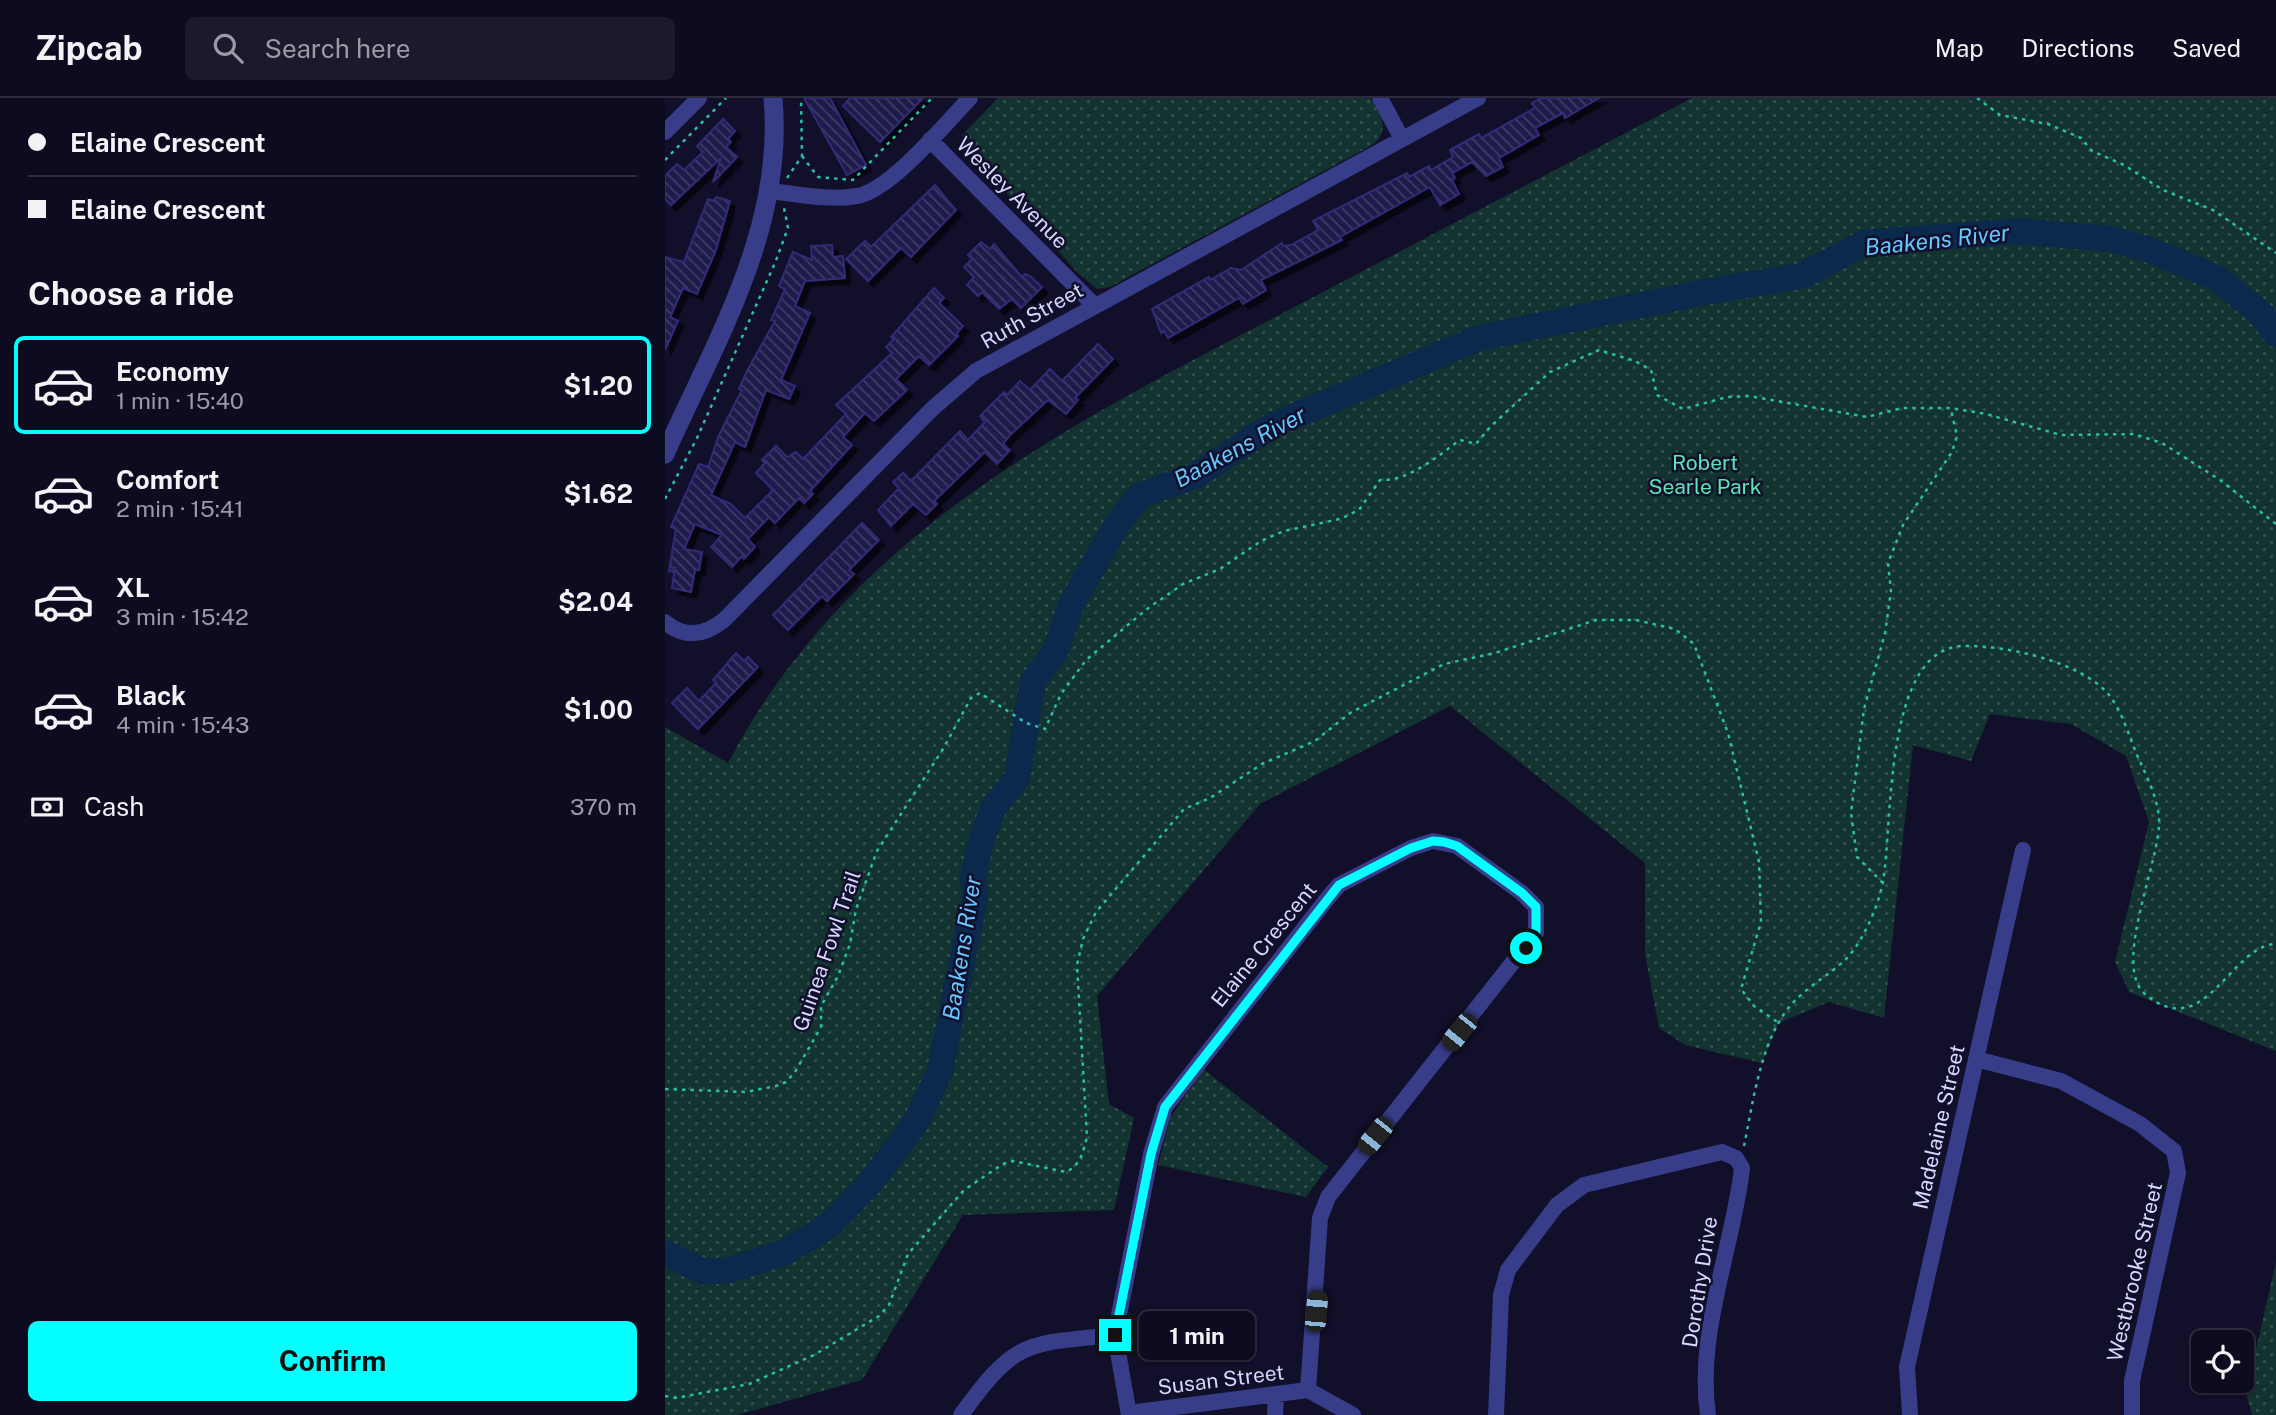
<!DOCTYPE html>
<meta charset="utf-8">
<style>
body{margin:0;font-family:"Public Sans",sans-serif;background:#1b192c;color:#f1f3f6;height:100vh;display:flex;flex-direction:column;font-size:26px;white-space:nowrap}
*{box-sizing:border-box;margin:0}
p{font-size:23px;color:#9a9ba4}
.icon{flex:none;width:38px;height:38px;fill:none;stroke:currentColor;stroke-width:2;stroke-linecap:round;stroke-linejoin:round}
.map{position:relative;flex:1;overflow:hidden}
.side{display:flex;flex-direction:column;background:#0d0b1f;width:665px}
.side>*{flex:none}
.top-card{display:grid;align-content:center;height:154px;padding:0 28px;background:#0d0b1f}
.tools{position:absolute;left:1526px;top:1232px;display:grid;gap:14px}
.tools a{display:grid;place-items:center;width:63px;height:63px;border-radius:10px;background:#0d0b1f;box-shadow:0 2px 5px #0004,0 0 0 2px #2d2b3d;font-size:35px}
.end{position:absolute;width:32px;height:32px;margin:-16px;border:9px solid #03fffe;background:#111;box-shadow:0 0 0 4px #111}
.from{border-radius:50%}
.bubble{position:absolute;height:49px;border-radius:10px;background:#0d0b1f;box-shadow:0 2px 5px #0004,0 0 0 2px #2d2b3d;font-size:23px;font-weight:700;line-height:49px;text-align:center}
.car{position:absolute;width:21px;height:42px;margin:-21px -10px;border-radius:9px;box-shadow:0 0 5px 2px #0007;background:linear-gradient(#222 24%,#8ab4d8 0 40%,#222 0 76%,#8ab4d8 0 86%,#222 0)}
.top-card b{display:flex;align-items:center;gap:24px;height:66px;font-size:26px}
.top-card b+b{border-top:2px solid #2d2b3d}
.top-card i{width:18px;height:18px;background:#f1f3f6}
ul{padding:0;list-style:none}
li{display:flex;align-items:center;gap:21px;height:98px;margin:0 14px 10px;padding:0 14px;border:4px solid transparent;border-radius:10px}
li div{flex:1}
li b{display:block;font-size:26px}
li em{font-style:normal;font-weight:700}
li.selected{border-color:#03fffe}
li>.icon{width:63px;height:63px;stroke-width:1.5}
h2{padding:0 28px;font-size:32px;line-height:84px}
.pay{display:flex;align-items:center;gap:18px;height:77px;padding:0 28px;font-size:26px}
.pay p{margin-inline-start:auto}
.primary-button{display:flex;gap:14px;margin-top:auto;padding:14px 28px}
.primary-button a{flex:1;height:80px;border-radius:10px;background:#03fffe;color:#111;font-size:28px;font-weight:700;line-height:80px;text-align:center}
header{display:flex;align-items:center;gap:42px;box-sizing:border-box;height:98px;padding:0 35px;background:#0d0b1f;border-bottom:2px solid #2d2b3d}
header strong{font-size:33px}
nav{display:flex;gap:38px;margin-inline-start:auto;font-size:24px}
.search{width:490px;height:63px;background:#1b192c;display:flex;align-items:center;gap:18px;box-sizing:border-box;padding:0 24px;border-radius:10px;color:#9a9ba4;font-size:26px}
main{display:flex;flex:1;min-height:0}
.map>svg:first-child{display:block}
.park{fill:url(#park-dots)}
.lines{fill:none;stroke-linecap:round;stroke-linejoin:round}
.river{stroke:#0a294d;stroke-width:26}
.building{fill:url(#building-back-hatch);stroke:#332b78;stroke-width:2;filter:url(#shadow)}
.path{stroke:#2bbfa7;stroke-width:2.5;stroke-dasharray:3.5 5;stroke-linecap:butt}
.minor{stroke:#383d8a;stroke-width:16}
.tertiary{stroke:#383d8a;stroke-width:19}
.route{stroke:#03fffe;stroke-width:9}
.labels{text-anchor:middle;stroke-width:5;stroke-linejoin:round;paint-order:stroke}
.street-label{font-size:21px;fill:#d7d7ff;stroke:#110f29}
.park-label{font-size:21px;fill:#5de5b5;stroke:#110f29}
.water-label{font-size:23px;font-style:italic;fill:#65c7ff;stroke:#110f29}
</style>
<header>
<strong>Zipcab</strong>
<div class="search"><svg class="icon" aria-label="search" viewBox="0 0 24 24"><circle cx="10" cy="10" r="6"/><path d="M15 15l6 6"/></svg>Search here</div>
<nav><a>Map</a><a>Directions</a><a>Saved</a></nav>
</header>
<main>
<section class="side">
<div class="top-card">
<b><i class="from"></i>Elaine Crescent</b>
<b><i></i>Elaine Crescent</b>
</div>
<h2>Choose a ride</h2>
<ul>
<li class="selected"><svg class="icon" aria-label="car" viewBox="0 0 24 24"><path d="M5 17H2v-5l4-1 3-4h7l3 4 3 1v5h-3M9 17h6M6 11h13"/><circle cx="7" cy="17" r="2"/><circle cx="17" cy="17" r="2"/></svg><div><b>Economy</b><p>1 min · 15:40</p></div><em>$1.20</em></li>
<li><svg class="icon" aria-label="car" viewBox="0 0 24 24"><path d="M5 17H2v-5l4-1 3-4h7l3 4 3 1v5h-3M9 17h6M6 11h13"/><circle cx="7" cy="17" r="2"/><circle cx="17" cy="17" r="2"/></svg><div><b>Comfort</b><p>2 min · 15:41</p></div><em>$1.62</em></li>
<li><svg class="icon" aria-label="car" viewBox="0 0 24 24"><path d="M5 17H2v-5l4-1 3-4h7l3 4 3 1v5h-3M9 17h6M6 11h13"/><circle cx="7" cy="17" r="2"/><circle cx="17" cy="17" r="2"/></svg><div><b>XL</b><p>3 min · 15:42</p></div><em>$2.04</em></li>
<li><svg class="icon" aria-label="car" viewBox="0 0 24 24"><path d="M5 17H2v-5l4-1 3-4h7l3 4 3 1v5h-3M9 17h6M6 11h13"/><circle cx="7" cy="17" r="2"/><circle cx="17" cy="17" r="2"/></svg><div><b>Black</b><p>4 min · 15:43</p></div><em>$1.00</em></li>
</ul>
<div class="pay"><svg class="icon" aria-label="cash" viewBox="0 0 24 24"><path d="M3 7h18v10H3z"/><circle cx="12" cy="12" r="2"/></svg>Cash<p>370 m</p></div>
<div class="primary-button"><a>Confirm</a></div>
</section>
<div class="map">
<svg width="1611" height="1317" viewBox="0 0 1611 1317">
<defs>
<pattern id="park-dots" width="8" height="8" patternUnits="userSpaceOnUse" patternTransform="scale(1.75)"><rect width="8" height="8" fill="#12332f"/><path d="M2 2h.1M6 6h.1" fill="none" stroke="#34504e" stroke-width="1.8" stroke-linecap="round"/></pattern>
<pattern id="building-back-hatch" width="6" height="6" patternUnits="userSpaceOnUse" patternTransform="scale(1.75)"><rect width="6" height="6" fill="#1f1a4b"/><path d="M-1 5l2 2M0 0l6 6M5-1l2 2" fill="none" stroke="#3f3b66"/></pattern>
<filter id="shadow"><feDropShadow dx="5.5" dy="5.5" stdDeviation="0" flood-color="#0009"/></filter>
</defs>
<rect width="100%" height="100%" fill="#110f29"/>
<path class="park" d="M333 0H705C715 16 726 30 709 46L445 189 432 191 412 174 298 46 297 37Z
M1027 0H1611V953L1464 894 1450 864 1484 724 1461 658 1406 626 1325 616 1306 663 1248 647 1219 920 1164 904 1114 925 1097 965 1020 947 994 930 980 856V765L785 608 595 706 432 898 444 1006 469 1020 449 1112 298 1117 197 1282 72 1317H0V629L63 665C188 429 415 321 641 203 770 135 898 68 1027 0Z
M538 971 663 1069 641 1099 493 1067 505 1020Z
M1611 1164V1317H1587L1581 1295Z"/>
<g class="lines">
<path class="river" d="M0 1155 39 1174 64 1172 120 1154 165 1127 205 1085 250 1026 275 973 310 799 308 779 316 742 329 709 352 680 368 583 390 554 406 507 452 426 475 397 530 378 608 327 814 240 1055 191 1137 178 1199 145 1354 133 1446 141 1482 151 1552 180 1595 215 1611 236"/>
</g>
<path class="building" d="M139 0H165L201 67 182 77Z
M185 0H258L215 44 178 8Z
M876 0H934L900 20 898 15 870 30 874 37 834 60 838 69 821 78 807 64 787 75 790 80 787 82 794 96 775 107 765 89 675 139 677 142 596 182 601 192 578 206 574 200 503 240 499 233 496 235 487 211 544 179 545 182 566 170 576 172 617 145 618 148 626 147 653 132 648 123 742 75 744 79 764 68 766 72 788 59 785 52 814 36 816 40 870 10 867 5Z
M58 21 70 33 63 41 66 44 61 49 72 59 48 84 56 60 6 107 0 101V78L12 66 19 72 38 54 32 48Z
M270 87 291 112 246 159 236 150 203 183 181 161 200 143 206 149Z
M51 99 65 103 51 152 32 196 18 190 5 219 13 223 0 252V159L19 164 43 101 49 103Z
M316 144 325 151 329 146 357 179 360 176 365 178 377 189 356 210 347 201 334 211 317 194 313 198 302 187 309 179 299 169 307 161 303 157Z
M167 147 168 159 178 158 180 180 140 183 130 208 145 215 116 282 130 288 124 301 101 292 80 349 70 344 46 397 56 402 55 404 57 402 66 406 80 420 108 392 91 375 100 365 97 362 111 348 122 359 131 354 138 361 181 316 171 307 227 255 221 249 229 241 226 239 269 190 279 200 274 205 298 228 291 236 293 238 264 267 254 258 231 281 242 292 209 323 200 315 178 339 187 347 145 393 148 396 139 405 134 400 110 425 104 419 83 441 90 449 79 461 77 458 67 469 46 449 57 437 30 426 19 451 37 454 34 472H30L26 494 7 490 10 469 8 474 4 473 11 431 6 429 34 366 43 369 54 337 77 292 74 291 82 273 110 223 106 222 120 191 114 188 128 154 147 162 146 148Z
M433 246 448 261 410 300 413 302 401 316 383 302 346 336 338 346 345 352 332 366 320 354 269 403 272 406 261 417 248 406 226 428 213 412 234 390 228 384 238 375 246 383 295 333 303 342 320 324 315 318 339 294 342 297 355 283 365 292 385 271 397 283Z
M197 425 214 442 184 472 189 476 162 503 157 498 123 532 108 517Z
M71 555 79 563 83 559 93 569 33 631 7 605 22 590 34 603 51 585 48 582Z"/>
<g class="lines">
<path class="path" d="M1312 0 1335 17 1383 26 1416 40 1427 53 1459 67 1498 92 1548 112 1611 155
M137 58 153 79 188 82 267 0
M0 62 61 0
M122 80 137 58 136 0
M0 401 32 340 110 165 123 130 119 110
M1218 785 1192 759 1186 715 1199 611 1220 535 1226 493 1223 465 1238 427 1287 354 1292 338 1286 312
M0 991 81 994 111 988 121 984 130 974 156 929V908L173 878 185 846 191 811 212 753 278 651 306 600 315 595 361 625 380 631 396 596 421 562 482 511 518 486 555 471 596 443 619 433 675 421 694 412 715 382C743 384 774 357 795 342L811 346 825 329 885 274 934 252 970 263 986 272 992 297 1018 311 1062 299 1084 298 1202 319 1237 310H1286L1321 316 1396 337 1469 336 1497 345 1555 382 1611 426
M1079 1048C1088 1005 1096 939 1127 906 1141 890 1162 878 1178 864 1197 847 1214 807 1218 783 1228 729 1218 550 1298 548 1339 547 1416 563 1444 597 1457 613 1464 638 1472 657 1481 677 1492 698 1494 720 1497 760 1446 867 1480 896 1540 947 1565 847 1611 846
M0 1298 11 1300 84 1286 149 1257 214 1218 224 1207 243 1156 299 1092 338 1066 348 1063 401 1074C416 1067 418 1054 422 1039L412 867 418 841 431 814 519 711 545 700 597 666 650 643 685 615 779 566 830 555 931 522H971L1010 531 1029 546 1063 635 1094 764 1096 824 1076 891 1089 908 1114 925"/>
<path class="minor" d="M715 0 737 41
M0 34 34 0
M265 42 430 208
M106 93C133 96 164 103 192 98 226 92 280 26 305 0
M0 524C20 541 40 537 59 522L267 311 311 273 813 0
M1311 961 1396 983 1475 1026 1509 1053 1513 1075 1467 1283V1317
M464 1315 643 1292 688 1317
M296 1317C351 1241 360 1246 450 1237
M464 1317 450 1237 486 1056 500 1009 662 801 674 787 746 750 768 743 792 748 857 795 871 809V835L663 1099 655 1120 643 1292
M610 1317 611 1296
M831 1317 836 1197 843 1172 892 1107 919 1087 1057 1054 1071 1060 1077 1070C1068 1150 1031 1235 1043 1317
M1245 1317 1242 1269 1358 752"/>
<path class="tertiary" d="M0 356C51 242 120 129 108 0"/>
</g>
<g class="lines">
<path class="route" d="M450 1237 486 1056 500 1009 674 787 746 750 768 743 779 744 792 748 857 795 871 809V835L861 850"/>
</g>
<g class="labels">
<g class="street-label">
<text transform="translate(347 95) rotate(45)" y="7">Wesley Avenue</text>
<text transform="translate(367 218) rotate(-29)" y="7">Ruth Street</text>
<text transform="translate(599 847) rotate(-51)" y="7">Elaine Crescent</text>
<text transform="translate(162 853) rotate(-71)" y="7">Guinea Fowl Trail</text>
<text transform="translate(1274 1029) rotate(-77)" y="7">Madelaine Street</text>
<text transform="translate(1470 1174) rotate(-77)" y="7">Westbrooke Street</text>
<text transform="translate(1035 1184) rotate(-81)" y="7">Dorothy Drive</text>
<text transform="translate(556 1282) rotate(-7)" y="7">Susan Street</text>
</g>
<g class="park-label">
<text x="1040" y="372">Robert<tspan x="1040" dy="24">Searle Park</tspan></text>
</g>
<g class="water-label">
<text transform="translate(1272 142) rotate(-6)" y="8">Baakens River</text>
<text transform="translate(575 349) rotate(-28)" y="8">Baakens River</text>
<text transform="translate(297 850) rotate(-81)" y="8">Baakens River</text>
</g>
</g>
</svg>
<div class="tools">
<a><svg class="icon" aria-label="locate" viewBox="0 0 24 24"><circle cx="12" cy="12" r="6"/><path d="M12 2v4M12 18v4M2 12h4M18 12h4"/></svg></a>
</div>
<i class="end from" style="left:861px;top:850px"></i>
<i class="end" style="left:450px;top:1237px"></i>
<div class="bubble" style="left:474px;top:1213px;width:116px">1 min</div>
<i class="car" style="left:794px;top:934px;rotate:219deg"></i>
<i class="car" style="left:710px;top:1038px;rotate:219deg"></i>
<i class="car" style="left:651px;top:1213px;rotate:5deg"></i>
</div>
</main>
